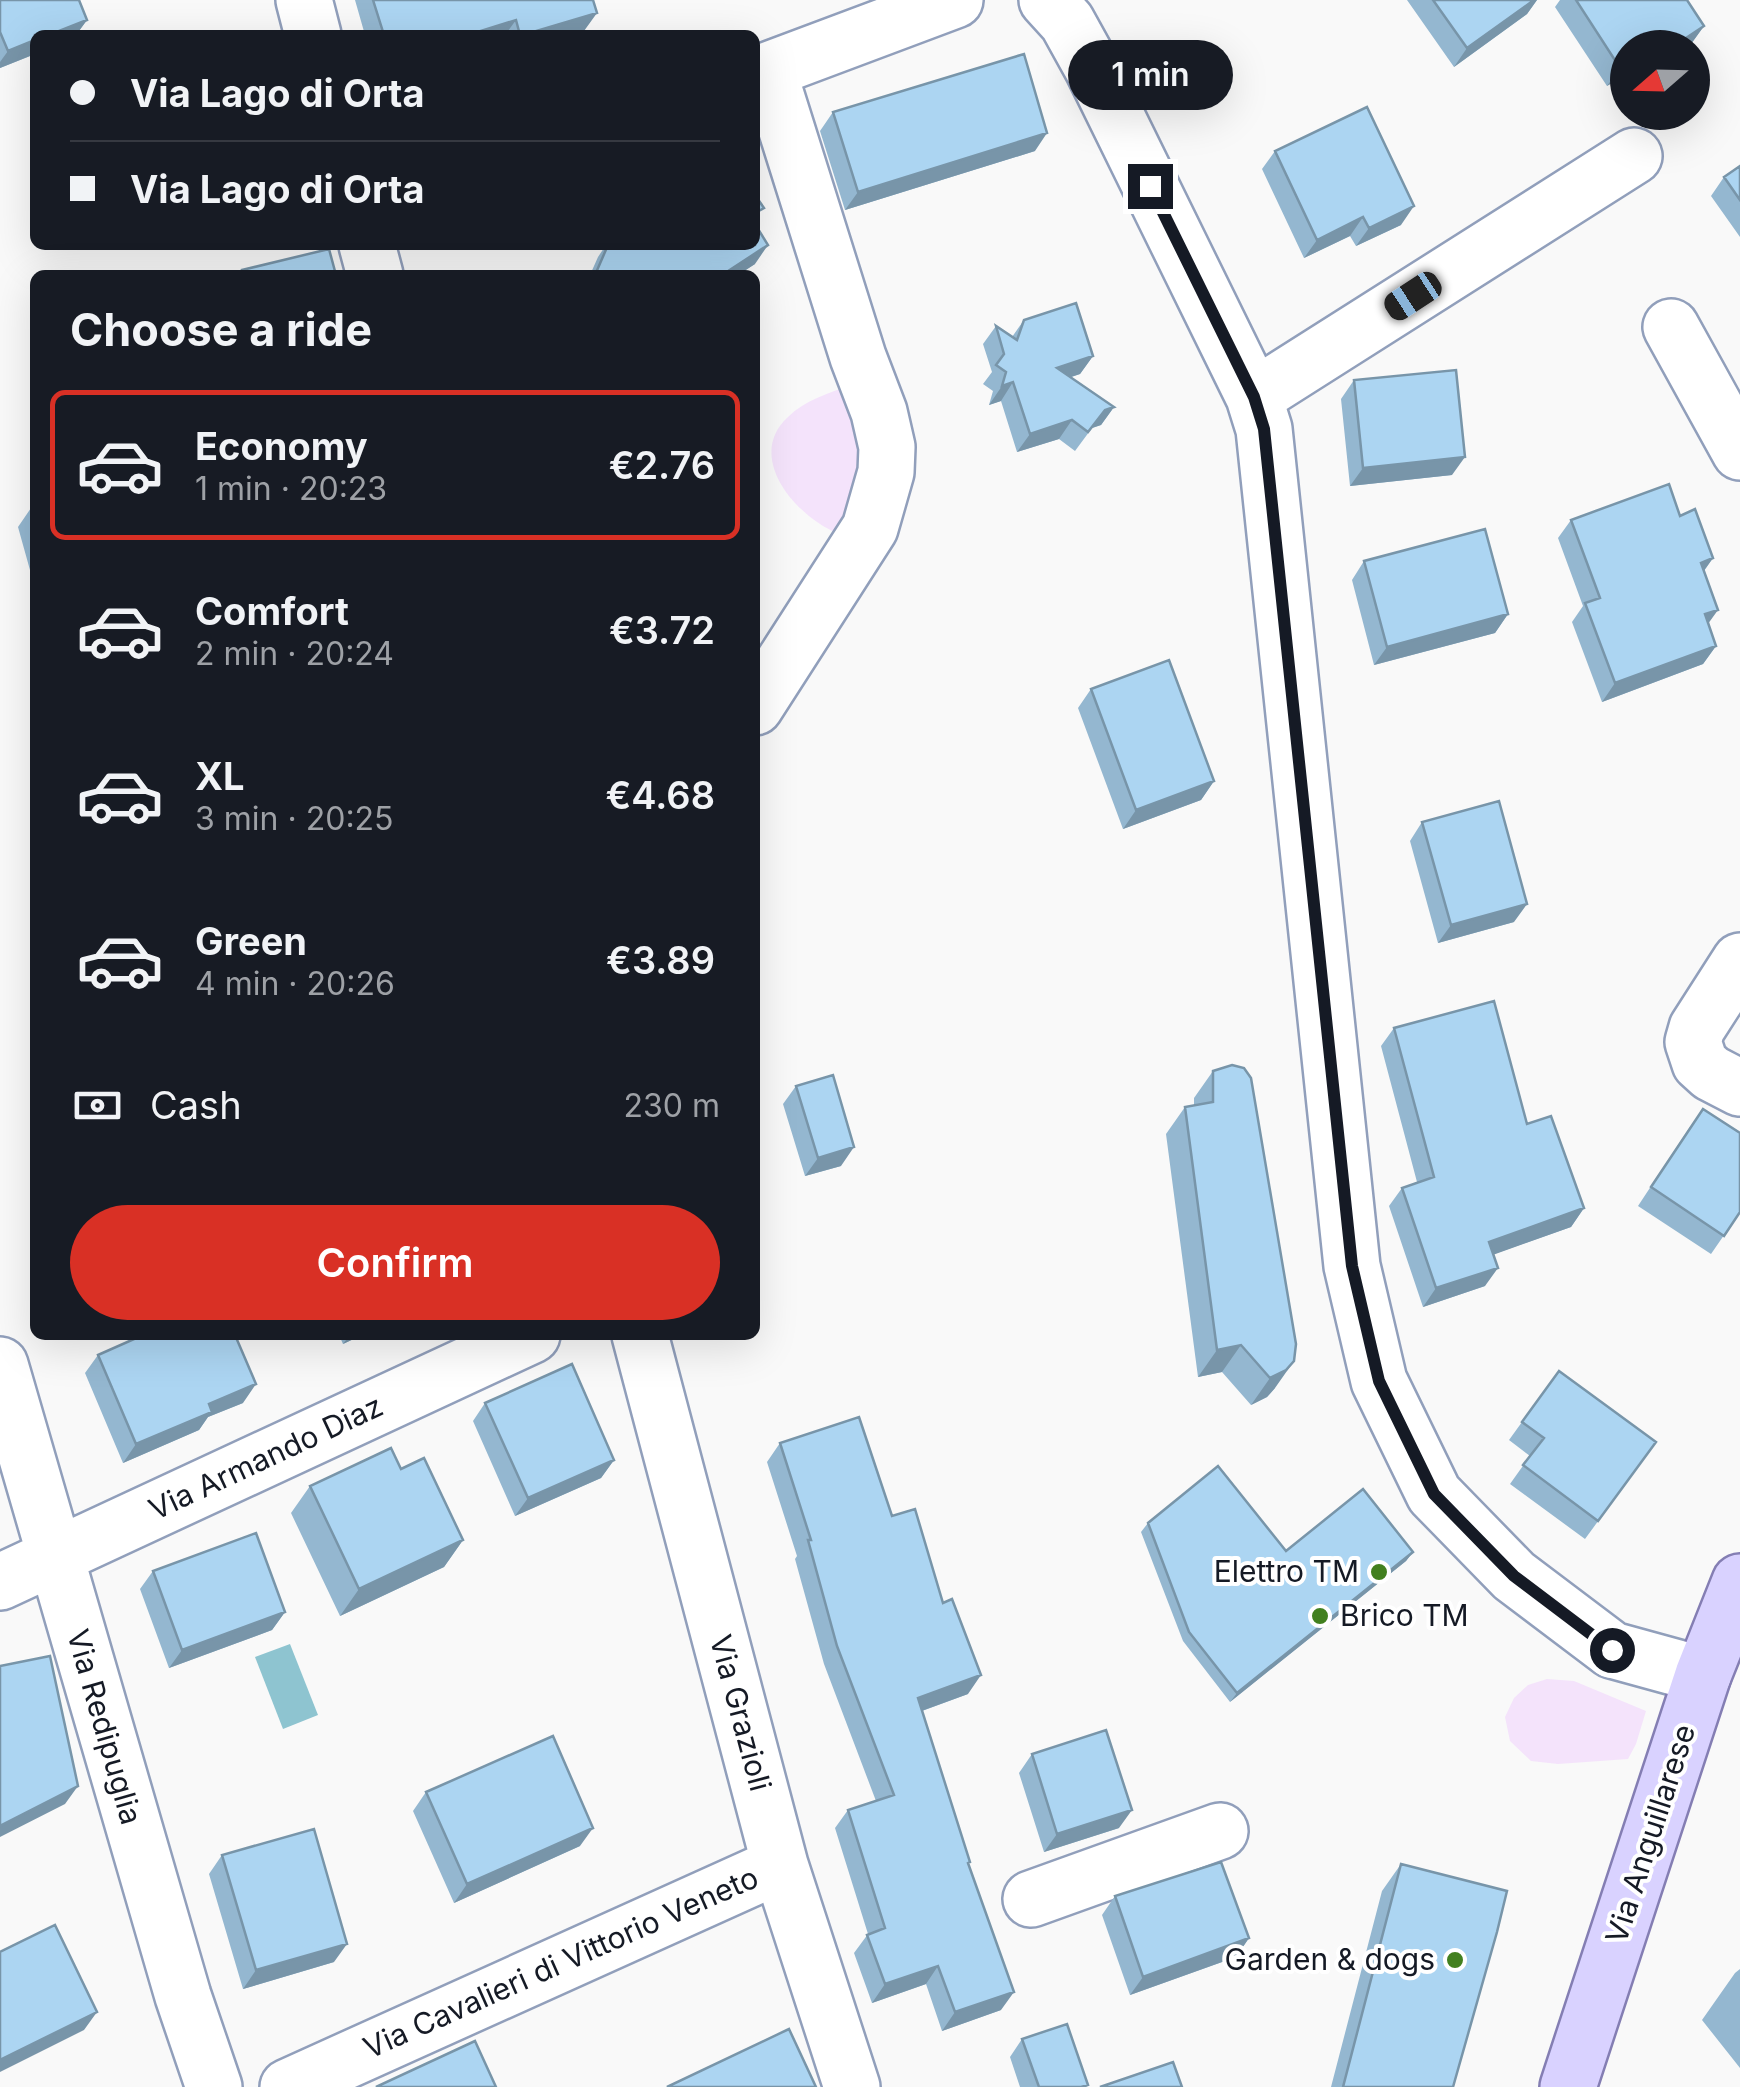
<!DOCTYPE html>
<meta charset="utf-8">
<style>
body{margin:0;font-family:Inter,sans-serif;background:#242831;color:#f1f3f6;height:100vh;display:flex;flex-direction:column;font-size:38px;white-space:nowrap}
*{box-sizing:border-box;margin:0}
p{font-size:32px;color:#9ea1a6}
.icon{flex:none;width:55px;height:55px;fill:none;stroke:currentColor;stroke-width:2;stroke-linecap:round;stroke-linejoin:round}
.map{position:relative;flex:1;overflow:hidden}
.side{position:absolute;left:30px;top:270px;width:730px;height:1070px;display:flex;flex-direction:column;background:#171b24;border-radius:15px;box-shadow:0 10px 40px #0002}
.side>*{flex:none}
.hud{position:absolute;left:30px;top:30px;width:730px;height:220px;border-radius:15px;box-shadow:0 10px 40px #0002;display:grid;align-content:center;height:220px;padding:0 40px;background:#171b24}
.needle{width:65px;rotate:250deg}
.controls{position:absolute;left:1610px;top:30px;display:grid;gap:20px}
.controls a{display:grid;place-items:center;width:100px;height:100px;border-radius:50%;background:#171b24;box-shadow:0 10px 40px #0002;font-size:50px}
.end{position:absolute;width:45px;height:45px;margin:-22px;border:12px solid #151a25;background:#fff;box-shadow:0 0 0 5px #fff}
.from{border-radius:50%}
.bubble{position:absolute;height:70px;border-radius:35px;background:#171b24;box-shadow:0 10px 40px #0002;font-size:32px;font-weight:600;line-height:70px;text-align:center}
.car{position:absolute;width:30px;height:60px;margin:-30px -15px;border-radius:12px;box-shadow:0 0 8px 2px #0007;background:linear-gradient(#222 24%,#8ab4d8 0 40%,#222 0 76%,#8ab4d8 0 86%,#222 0)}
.hud b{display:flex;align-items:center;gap:35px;height:95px;font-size:38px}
.hud b+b{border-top:2px solid #363941}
.hud i{width:25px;height:25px;background:#f1f3f6}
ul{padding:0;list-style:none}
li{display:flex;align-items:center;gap:30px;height:150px;margin:0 20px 15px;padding:0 20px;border:5px solid transparent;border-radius:15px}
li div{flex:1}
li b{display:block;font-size:38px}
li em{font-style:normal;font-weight:600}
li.on{border-color:#d93025}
li>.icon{width:90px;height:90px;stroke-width:1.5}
h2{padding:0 40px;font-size:45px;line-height:120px}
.pay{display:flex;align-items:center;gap:25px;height:110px;padding:0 40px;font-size:38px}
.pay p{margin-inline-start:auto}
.cta{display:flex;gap:20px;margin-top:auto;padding:20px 40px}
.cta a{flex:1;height:115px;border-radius:60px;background:#d93025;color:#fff;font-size:40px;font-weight:600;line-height:115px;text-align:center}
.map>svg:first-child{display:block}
.green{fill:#f4e3fb}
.water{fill:#8ec4d0}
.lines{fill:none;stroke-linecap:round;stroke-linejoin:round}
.minor-casing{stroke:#919fbb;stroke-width:60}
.major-casing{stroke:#847eb3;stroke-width:60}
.minor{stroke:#fff;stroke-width:55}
.major{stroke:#d9d2ff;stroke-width:55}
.wall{fill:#94b7d0}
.shaded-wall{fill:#7895a9}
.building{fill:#acd5f2;stroke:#7895a9;stroke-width:2.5}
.route{stroke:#151a25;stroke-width:12}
.poi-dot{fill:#42801f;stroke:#fff;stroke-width:4}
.labels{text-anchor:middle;stroke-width:8;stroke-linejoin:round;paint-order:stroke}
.street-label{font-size:30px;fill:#151a25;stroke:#fff}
.poi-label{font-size:30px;fill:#151a25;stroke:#fff;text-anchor:end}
</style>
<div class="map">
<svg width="1740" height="2087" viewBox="0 0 1740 2087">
<rect width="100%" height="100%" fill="#f9f9f9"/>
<path class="green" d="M851 385 870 480 837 533C797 517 744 457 788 417 805 400 829 393 851 385Z
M1547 1679 1574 1681 1646 1711 1636 1744 1628 1759 1558 1764 1531 1761 1510 1741 1505 1717 1514 1698 1528 1685Z"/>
<path class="water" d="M290 1644 318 1715 283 1729 255 1657Z"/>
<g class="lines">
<g class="minor-casing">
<path id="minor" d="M304 0 313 35
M1047 0 1067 22 1093 69 1254 397 1264 429 1352 1266 1379 1381 1434 1494 1514 1576 1612 1650 1703 1675
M755 75 955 0
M367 245 375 275
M1671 327 1740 452
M1254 397 1634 156
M755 707 870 528 886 472 887 447 879 412 858 357 768 70
M1740 961 1697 1028 1693 1042 1700 1063 1711 1073 1740 1088
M640 1335 780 1865 852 2087
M0 1365 183 1996 214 2087
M0 1582 532 1335
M1031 1899 1220 1831
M288 2087 780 1865"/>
</g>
<g class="major-casing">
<path id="major" d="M1568 2087 1703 1675 1740 1582"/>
</g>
<use href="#minor" class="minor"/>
<use href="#major" class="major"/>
</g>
<path class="wall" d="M0 0 87 20 76 35H35V54L0 68Z
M355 0H593L584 31 572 35H365Z
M1407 0H1537L1527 14 1454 67Z
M1560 0H1687L1704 26 1691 44 1628 48V73L1607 86 1555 7Z
M833 112 1035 151 845 210 820 131Z
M1275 151 1401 225 1356 246 1350 236 1304 258 1262 169Z
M1740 166V237L1711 196 1724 177Z
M606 245H755V264L738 275H590L598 257Z
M1024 320 1093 356 1080 374 1071 377 1114 407 1101 425 1092 428 1075 451 1059 439 1017 452 1001 401 989 405 993 391 983 384 992 372 983 344 996 326 1012 337Z
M1354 380 1452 475 1350 486 1341 399Z
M35 507V588L18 527 31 508Z
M1680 516 1713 558 1704 571 1708 623 1716 646 1703 664 1602 702 1572 622 1583 606 1558 538 1571 520Z
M1364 561 1508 614 1495 633 1374 665 1352 580Z
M1091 689 1214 781 1201 800 1123 829 1078 708Z
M1422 822 1514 922 1438 943 1410 841Z
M1394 1028 1527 1124 1584 1208 1571 1227 1494 1254 1485 1286 1423 1307 1389 1206 1402 1188 1417 1182 1381 1046Z
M1213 1071 1275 1388 1267 1397 1251 1405 1222 1372 1198 1377 1166 1134 1185 1107 1194 1105V1098Z
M796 1086 841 1166 805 1176 783 1104Z
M1690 1127 1740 1212 1711 1254 1638 1206Z
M339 1335H362L343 1344Z
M98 1355 243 1403 208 1417 199 1430 123 1463 85 1373Z
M1559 1371 1656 1442 1585 1539 1510 1484 1530 1456 1509 1440Z
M485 1403 614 1460 601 1478 515 1516 473 1421Z
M780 1443 892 1516 968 1694 922 1711 968 1864 1001 2010 942 2031 926 1984 872 2003 854 1953 868 1934 835 1828 848 1810 876 1801 824 1664 795 1559 797 1556 767 1462Z
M401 1469 463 1540 444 1567 340 1616 291 1513 310 1486Z
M1148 1523 1286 1551 1413 1552 1406 1561 1230 1702 1183 1641 1141 1532Z
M153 1571 285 1612 272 1630 169 1668 140 1589Z
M1032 1754 1119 1828 1044 1852 1019 1773Z
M426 1792 580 1846 454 1903 413 1811Z
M222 1855 334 1962 243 1989 209 1874Z
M1401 1864 1453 2087H1331L1382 1891Z
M1115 1896 1249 1938 1236 1957 1130 1995 1102 1915Z
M1740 1969V2068L1702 2020 1735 1973Z
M1022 2039 1088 2085 1086 2087H1020L1010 2057Z"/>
<path class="shaded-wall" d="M1534 0H1537L1527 14 1454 67 1467 48Z
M597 13 584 31 572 35H523Z
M87 20 76 35H49Z
M516 20 505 35H468Z
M1704 26 1691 44 1687 48H1671Z
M35 40V54L0 68V62L8 51Z
M1628 63V73L1607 86 1620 68Z
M1047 133 1035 151 845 210 858 192Z
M1414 206 1401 225 1356 246 1369 228Z
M1363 217 1350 236 1304 258 1317 240Z
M768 245 755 264 738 275H722Z
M1093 356 1080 374 1044 386 1057 368Z
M1013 382 1001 401 989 405 1002 386Z
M1114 407 1101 425 1092 428 1105 410Z
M1072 420 1059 439 1017 452 1030 434Z
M1465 457 1452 475 1350 486 1363 468Z
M1713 558 1700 576 1701 563Z
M1718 610 1705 628V614Z
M1508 614 1495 633 1374 665 1387 647Z
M1716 646 1703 664 1602 702 1615 683Z
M1214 781 1201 800 1123 829 1136 810Z
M1527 904 1514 922 1438 943 1451 925Z
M854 1147 841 1166 805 1176 818 1158Z
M1584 1208 1571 1227 1476 1261 1489 1242Z
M1498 1268 1485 1286 1423 1307 1436 1288Z
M350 1335H362L343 1344Z
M1241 1345 1222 1372 1198 1377 1217 1350Z
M1294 1361 1275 1388 1267 1397 1251 1405 1270 1378Z
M256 1384 243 1403 208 1417 199 1430 123 1463 136 1444 209 1404Z
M614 1460 601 1478 515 1516 528 1498Z
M463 1540 444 1567 340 1616 359 1589Z
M1413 1552 1406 1561 1230 1702 1237 1693Z
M285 1612 272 1630 169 1668 182 1650Z
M981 1675 968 1694 905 1717 918 1698Z
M78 1786 65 1804 0 1837V1826Z
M1132 1810 1119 1828 1044 1852 1057 1834Z
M593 1828 580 1846 454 1903 467 1884Z
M1249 1938 1236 1957 1130 1995 1143 1977Z
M347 1944 334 1962 243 1989 256 1970Z
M938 1966 926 1984 872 2003 885 1984Z
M1014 1992 1001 2010 942 2031 955 2012Z
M97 2012 84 2030 0 2072V2060Z"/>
<path class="building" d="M0 0H79L87 20 49 35H35V40L8 51 0 32Z
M373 0H593L597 13 523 35H520L516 20 468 35H384Z
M1433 0H1534L1467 48Z
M1576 0H1687L1704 26 1671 48H1628V63L1620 68Z
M1024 54 1047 133 858 192 833 112Z
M1367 107 1414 206 1369 228 1363 217 1317 240 1275 151Z
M1740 166V200L1724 177Z
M755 195 764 208 755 213Z
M755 224 768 245 722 275H595L608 245H755Z
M329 249 336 275H243L242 270Z
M1076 303 1093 356 1057 368 1114 407 1105 410 1088 432 1072 420 1030 434 1013 382 1002 386 1006 372 996 365 1004 354 996 326 1017 340 1024 320Z
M1456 370 1465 457 1363 468 1354 380Z
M1669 484 1680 516 1695 509 1713 558 1701 563 1718 610 1705 614 1716 646 1615 683 1585 603 1600 598 1571 520Z
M1485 529 1508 614 1387 647 1364 561Z
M1169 660 1214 781 1136 810 1091 689Z
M1499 801 1527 904 1451 925 1422 822Z
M1494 1001 1527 1124 1551 1116 1584 1208 1489 1242 1498 1268 1436 1288 1402 1188 1434 1177 1394 1028Z
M1232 1065 1244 1068 1251 1078 1296 1344 1294 1361 1286 1370 1270 1378 1241 1345 1217 1350 1185 1107 1213 1102V1071Z
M833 1075 854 1147 818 1158 796 1086Z
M1703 1109 1740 1133V1212L1724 1236 1651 1187Z
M143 1335H235L256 1384 209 1404 212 1412 136 1444 98 1355Z
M572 1364 614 1460 528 1498 485 1403Z
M1559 1371 1656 1442 1598 1521 1523 1465 1544 1438 1522 1422Z
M859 1417 892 1516 915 1509 943 1603 952 1599 981 1675 918 1698 970 1862 968 1863 1014 1992 955 2012 938 1966 885 1984 867 1935 885 1928 848 1810 894 1795 837 1646 808 1540H811L780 1443Z
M391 1448 401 1469 424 1458 463 1540 359 1589 310 1486Z
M1218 1466 1286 1551 1363 1489 1413 1552 1237 1693 1189 1632 1148 1523Z
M256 1533 285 1612 182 1650 153 1571Z
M50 1656 78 1786 0 1826V1666Z
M1106 1730 1132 1810 1057 1834 1032 1754Z
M553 1736 593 1828 467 1884 426 1792Z
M314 1829 347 1944 256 1970 222 1855Z
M1221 1862 1249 1938 1143 1977 1115 1896Z
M1401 1864 1507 1891 1497 1932 1453 2087H1343Z
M55 1925 97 2012 0 2060V1952Z
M1067 2024 1088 2085 1081 2087H1039L1022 2039Z
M789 2029 816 2087H667Z
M475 2041 496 2087H376Z
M1173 2062 1182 2087H1100Z"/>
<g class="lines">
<path class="route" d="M1150 186 1254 397 1264 429 1352 1266 1379 1381 1434 1494 1514 1576 1612 1650"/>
</g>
<g class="poi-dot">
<circle cx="1379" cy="1572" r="10"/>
<circle cx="1320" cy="1616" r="10"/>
<circle cx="1455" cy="1960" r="10"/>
</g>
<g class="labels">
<g class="street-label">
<text transform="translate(266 1458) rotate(-25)" y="10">Via Armando Diaz</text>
<text transform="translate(740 1713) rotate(75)" y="10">Via Grazioli</text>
<text transform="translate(104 1727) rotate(74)" y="10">Via Redipuglia</text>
<text transform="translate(1651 1834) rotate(-72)" y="10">Via Anguillarese</text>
<text transform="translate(561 1963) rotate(-24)" y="10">Via Cavalieri di Vittorio Veneto</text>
</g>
<g class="poi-label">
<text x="1359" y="1582">Elettro TM</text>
<text x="1340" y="1626" text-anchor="start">Brico TM</text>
<text x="1435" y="1970">Garden &amp; dogs</text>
</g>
</g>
</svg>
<div class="controls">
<a><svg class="needle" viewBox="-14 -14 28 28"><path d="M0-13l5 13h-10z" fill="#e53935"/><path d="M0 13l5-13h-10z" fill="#9ea1a6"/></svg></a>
</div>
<i class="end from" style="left:1612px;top:1650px"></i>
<i class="end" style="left:1150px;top:186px"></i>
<div class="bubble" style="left:1068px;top:40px;width:165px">1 min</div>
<i class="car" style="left:1413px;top:296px;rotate:237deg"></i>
<div class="hud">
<b><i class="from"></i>Via Lago di Orta</b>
<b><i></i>Via Lago di Orta</b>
</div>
<section class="side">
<h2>Choose a ride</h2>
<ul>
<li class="on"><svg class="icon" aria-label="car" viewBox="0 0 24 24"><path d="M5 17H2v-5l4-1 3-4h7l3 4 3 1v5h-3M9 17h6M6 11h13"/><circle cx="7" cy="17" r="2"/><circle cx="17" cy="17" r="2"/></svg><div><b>Economy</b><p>1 min · 20:23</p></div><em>€2.76</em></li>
<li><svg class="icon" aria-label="car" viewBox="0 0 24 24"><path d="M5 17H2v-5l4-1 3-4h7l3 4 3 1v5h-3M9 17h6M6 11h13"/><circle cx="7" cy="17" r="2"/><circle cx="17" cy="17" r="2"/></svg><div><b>Comfort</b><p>2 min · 20:24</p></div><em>€3.72</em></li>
<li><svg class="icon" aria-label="car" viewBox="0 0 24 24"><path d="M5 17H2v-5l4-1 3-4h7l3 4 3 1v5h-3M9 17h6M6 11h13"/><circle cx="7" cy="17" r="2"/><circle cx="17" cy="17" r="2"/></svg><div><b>XL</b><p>3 min · 20:25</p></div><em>€4.68</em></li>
<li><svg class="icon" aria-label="car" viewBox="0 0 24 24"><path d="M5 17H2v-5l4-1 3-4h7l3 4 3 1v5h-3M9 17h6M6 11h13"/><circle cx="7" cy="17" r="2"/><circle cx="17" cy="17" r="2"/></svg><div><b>Green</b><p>4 min · 20:26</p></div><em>€3.89</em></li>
</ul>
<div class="pay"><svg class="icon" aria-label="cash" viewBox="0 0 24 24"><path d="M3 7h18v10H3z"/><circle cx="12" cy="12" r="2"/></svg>Cash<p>230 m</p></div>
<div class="cta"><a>Confirm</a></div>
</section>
</div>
